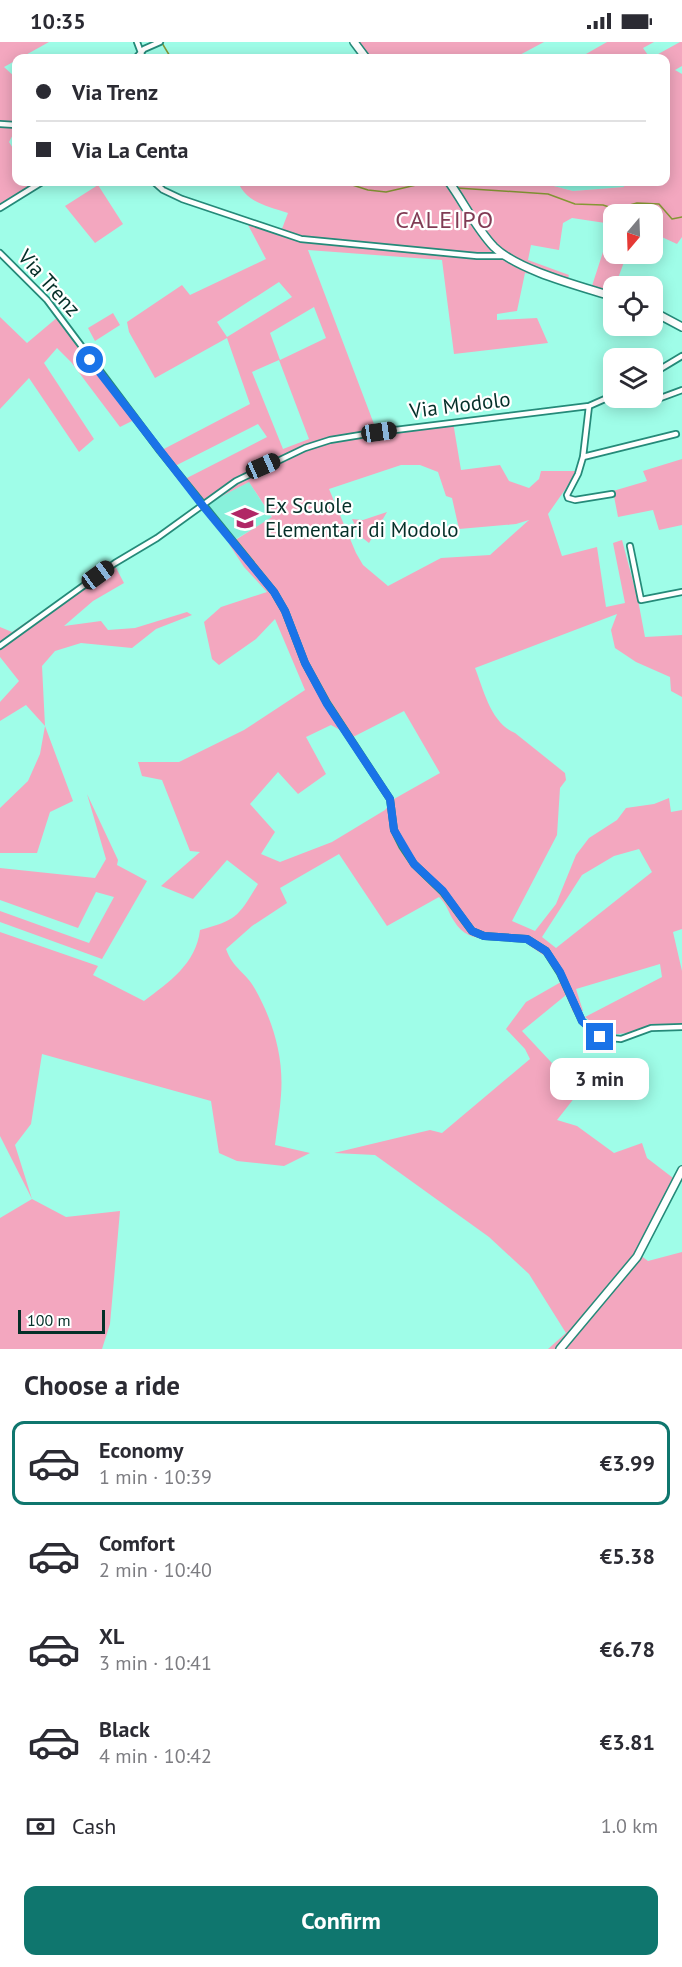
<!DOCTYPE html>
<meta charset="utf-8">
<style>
body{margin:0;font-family:"PT Sans",sans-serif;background:#f7f7f7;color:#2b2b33;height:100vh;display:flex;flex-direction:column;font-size:22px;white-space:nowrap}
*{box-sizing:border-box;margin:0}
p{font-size:20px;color:#7c7c81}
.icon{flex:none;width:33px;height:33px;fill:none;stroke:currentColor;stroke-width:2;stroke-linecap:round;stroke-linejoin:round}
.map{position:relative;height:1307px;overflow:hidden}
.sheet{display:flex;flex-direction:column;background:#fff;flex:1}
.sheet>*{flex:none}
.hud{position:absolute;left:12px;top:12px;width:658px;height:132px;border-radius:12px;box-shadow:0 3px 15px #0003;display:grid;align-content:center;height:132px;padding:0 24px;background:#fff}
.needle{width:39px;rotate:199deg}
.tools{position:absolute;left:603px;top:162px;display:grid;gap:12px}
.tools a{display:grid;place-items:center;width:60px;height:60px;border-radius:12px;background:#fff;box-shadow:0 3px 15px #0003;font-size:30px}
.scale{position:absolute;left:18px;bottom:15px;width:87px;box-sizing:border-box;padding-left:6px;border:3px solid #042f28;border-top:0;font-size:16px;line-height:21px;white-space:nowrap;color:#042f28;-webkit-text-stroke:4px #fff;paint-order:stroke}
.end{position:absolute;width:27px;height:27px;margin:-14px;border:8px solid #1a73e8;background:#fff;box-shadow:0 0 0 3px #fff}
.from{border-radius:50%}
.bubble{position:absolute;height:42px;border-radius:12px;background:#fff;box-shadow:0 3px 15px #0003;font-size:20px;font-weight:700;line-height:42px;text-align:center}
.car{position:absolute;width:18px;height:36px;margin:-18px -9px;border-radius:8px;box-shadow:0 0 4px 2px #0007;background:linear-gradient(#222 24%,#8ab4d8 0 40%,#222 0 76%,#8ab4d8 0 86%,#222 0)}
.hud b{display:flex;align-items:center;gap:21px;height:57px;font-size:22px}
.hud b+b{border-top:2px solid #e1e1e2}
.hud i{width:15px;height:15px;background:#2b2b33}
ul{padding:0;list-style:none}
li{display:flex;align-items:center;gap:18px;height:84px;margin:0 12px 9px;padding:0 12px;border:3px solid transparent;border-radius:12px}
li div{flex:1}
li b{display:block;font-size:22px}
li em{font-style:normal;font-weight:700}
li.on{border-color:#0f766e}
li>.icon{width:54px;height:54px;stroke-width:1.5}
h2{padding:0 24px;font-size:27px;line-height:72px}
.pay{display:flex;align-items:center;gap:15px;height:66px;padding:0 24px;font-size:22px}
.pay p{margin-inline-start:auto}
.cta{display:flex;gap:12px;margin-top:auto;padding:12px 24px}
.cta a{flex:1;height:69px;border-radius:12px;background:#0f766e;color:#fff;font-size:24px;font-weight:700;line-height:69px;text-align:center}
.status{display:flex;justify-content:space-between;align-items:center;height:42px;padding:0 30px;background:#fff;direction:ltr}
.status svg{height:16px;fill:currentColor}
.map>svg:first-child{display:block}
.built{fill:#88f1db}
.green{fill:#f3a7bf;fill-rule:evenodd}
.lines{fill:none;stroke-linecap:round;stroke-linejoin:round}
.stream{stroke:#869835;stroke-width:1.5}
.street-casing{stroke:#258a79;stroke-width:8}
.secondary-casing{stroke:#258a79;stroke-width:10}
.street{stroke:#fff;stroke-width:4.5}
.secondary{stroke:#fff;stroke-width:7}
.route{stroke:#1a73e8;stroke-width:8}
.labels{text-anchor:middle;stroke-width:4.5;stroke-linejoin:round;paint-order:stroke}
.street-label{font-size:21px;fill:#042f28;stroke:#fff}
.poi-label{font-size:21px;fill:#042f28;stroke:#fff;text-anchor:start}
.quarter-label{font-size:24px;letter-spacing:1.5px;fill:#803b54;stroke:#fff}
</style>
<div class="status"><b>10:35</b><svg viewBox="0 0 49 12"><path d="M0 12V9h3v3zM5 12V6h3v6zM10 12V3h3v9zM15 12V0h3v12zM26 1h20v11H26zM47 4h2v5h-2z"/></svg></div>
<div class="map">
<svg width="682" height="1307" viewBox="0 0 682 1307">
<rect width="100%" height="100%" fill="#9ffde8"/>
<path class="built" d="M538 140H623L625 145 573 149Z
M249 440 272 476 232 499 203 464Z"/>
<path class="green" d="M0 0H49L4 25 16 36V87L9 100 16 111V140H46L0 167Z
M352 0H544L514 16H363Z
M607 0H654L643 6 650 16H579Z
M680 0H682V24L675 28 682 32V195L677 202 653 191 652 172H614V212H627L611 255 591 247 612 182 572 176 563 181 559 208 531 203 528 218 569 233 567 239 525 231 517 269 497 272V278L537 276 548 301 454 312 442 218 308 208 377 390 453 380 461 428 500 423 509 439 529 446 539 437 541 429H578L548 472 562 514 597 505 606 565 625 561 613 501 622 498 638 558 645 595 682 593V655L671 649 670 635 636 620 615 606 611 588 617 572 475 626C484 649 491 681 515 691L565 731 566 738 560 746 557 793 512 879 535 889 556 862 576 813 589 796 617 778 626 766 654 762 669 756 671 770 682 768V887L673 890 682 929V986L607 993 585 975 662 935 660 922 576 947 583 969 573 970 566 953 522 989 579 1050 557 1078 577 1084 614 1111 642 1101 647 1116 677 1139 636 1210 648 1219 682 1210V1307H548L566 1291 529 1232 489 1195 375 1113 334 1111 430 1088 442 1091 530 1017 525 1007 506 987 526 960 561 940 545 914 530 904 519 893C494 895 469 904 454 879 448 870 447 862 439 855L387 884 339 812 280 846 287 861 252 884 226 907C233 927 246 930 255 947 273 979 284 1015 281 1053 280 1069 277 1086 275 1103L310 1111 284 1124 237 1119 219 1111 211 1059 42 1012 31 1082 15 1103 32 1157 66 1175 120 1169 110 1282 102 1307H0V1176L32 1157 0 1094V890L98 924 93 933 144 959C169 940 196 922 200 888 237 878 238 875 258 842L227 818 193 857 161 844 200 810 190 809 162 738 142 734 138 720H179L244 688 305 648 275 577 256 597 219 623 212 617 204 580 221 565 267 550 244 525 229 502 272 475 249 440 203 464 183 438 267 395 258 382 173 425 160 409 250 362 227 296 155 336 129 290 127 280 182 243 190 253 266 217 247 181 280 192 288 171C267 164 247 161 238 140H538L573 149 624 145 623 140H666V16H651ZM279 240 292 255 227 295 217 280ZM314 265 326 296 280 318 270 291ZM279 318 309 397 283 407 252 330ZM401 423H420L438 430 446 454 452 456 459 487 516 482 529 478 490 513 441 516 388 544 363 523 356 511 329 447ZM404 669 440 731 394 757 385 768 332 800 280 820 261 812 275 790 250 762 278 730 298 752 326 732 306 695 331 683 353 695ZM639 807 652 830 556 906 542 895 582 833 614 814Z
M98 143 123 182 95 201 65 164Z
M113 271 120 283 95 299 88 286Z
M59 274 136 377 120 385 71 320 57 306 44 321 94 397 79 410 29 336 0 367V275L27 301Z
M682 417V483L659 488 653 468 618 475 613 449 647 439 643 429Z
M387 470 369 501 360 494 352 477 363 478Z
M113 520 124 541 93 559 64 584 101 579 108 588 135 586 187 570 192 573 156 587 132 606 81 601 55 609 42 624 45 684 73 759 50 770 37 811H0V766L28 739 40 712 45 684 26 663 0 679V660L19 639 0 615V585L12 590Z
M87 752 118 818 117 823 147 839 102 917 0 880V869L89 901 114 855 96 850 78 886 0 858V826L95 836 106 817Z"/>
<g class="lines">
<path class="stream" d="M162 1 171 16
M343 140 368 148 386 150 429 140 449 144
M457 146 548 152 575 162 603 163 615 167 637 161 659 162 672 177 682 175"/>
<g class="street-casing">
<path id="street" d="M137 0 143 16
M136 16 144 7 160 0
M0 82 16 83
M154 140 163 148 182 157 301 197 477 214H505
M0 166 42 140
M0 211 47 258 160 409 274 550 285 569 305 621 327 661 390 757 394 788 402 804 414 822 443 850 472 889 484 894 527 897 546 909 560 931 582 979 600 995 621 997 651 986 682 985
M652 332 682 314
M647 361 682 348
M589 364 583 415 578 432 567 453 568 456 575 458 612 452
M583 415 676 392
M630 504 641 558 682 550
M0 604 115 521 157 496 236 439 305 406 330 398 379 390 589 364 614 353"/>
</g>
<g class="secondary-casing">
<path id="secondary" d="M354 0 366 16
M449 140C464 161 476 186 494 205 519 229 580 244 614 255
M652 269 682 285
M560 1307 637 1215 682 1128"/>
</g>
<use href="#street" class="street"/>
<use href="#secondary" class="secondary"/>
</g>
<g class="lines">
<path class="route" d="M90 318 203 464 274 550 285 569 305 621 327 662 390 757 394 788 414 822 443 849 472 889 484 894 527 897 546 909 560 930 582 979 600 995"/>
</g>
<defs>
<g id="school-bare" transform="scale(2.07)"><path d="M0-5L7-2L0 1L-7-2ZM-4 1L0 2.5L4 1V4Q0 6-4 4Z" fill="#b12766" stroke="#fff" stroke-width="2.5" paint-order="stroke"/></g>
</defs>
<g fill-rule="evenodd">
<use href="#school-bare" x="245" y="476"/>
</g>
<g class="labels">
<g class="street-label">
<text transform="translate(49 241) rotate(48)" y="7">Via Trenz</text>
<text transform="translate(460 363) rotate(-7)" y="7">Via Modolo</text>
</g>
<g class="poi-label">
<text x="265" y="471">Ex Scuole<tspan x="265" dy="24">Elementari di Modolo</tspan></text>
</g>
<g class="quarter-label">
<text x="445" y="186">CALEIPO</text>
</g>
</g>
</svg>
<div class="tools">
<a><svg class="needle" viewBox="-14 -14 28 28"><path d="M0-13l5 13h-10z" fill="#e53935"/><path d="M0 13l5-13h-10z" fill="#7c7c81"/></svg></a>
<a><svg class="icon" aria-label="locate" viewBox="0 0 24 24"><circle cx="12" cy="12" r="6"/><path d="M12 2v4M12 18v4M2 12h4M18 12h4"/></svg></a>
<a><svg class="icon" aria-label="layers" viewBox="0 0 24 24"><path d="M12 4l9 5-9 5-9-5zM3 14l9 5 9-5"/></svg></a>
</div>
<div class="scale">100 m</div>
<i class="end from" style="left:90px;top:318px"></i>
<i class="end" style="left:600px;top:995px"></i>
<div class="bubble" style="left:550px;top:1016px;width:99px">3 min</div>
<i class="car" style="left:379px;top:390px;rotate:82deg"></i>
<i class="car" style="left:263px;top:424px;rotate:66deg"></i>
<i class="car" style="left:98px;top:533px;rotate:54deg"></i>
<div class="hud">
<b><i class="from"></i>Via Trenz</b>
<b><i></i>Via La Centa</b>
</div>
</div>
<section class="sheet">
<h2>Choose a ride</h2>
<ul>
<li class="on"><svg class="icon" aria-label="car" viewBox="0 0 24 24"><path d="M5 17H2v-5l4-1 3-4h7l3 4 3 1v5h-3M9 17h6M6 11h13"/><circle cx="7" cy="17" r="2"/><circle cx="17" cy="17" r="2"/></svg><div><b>Economy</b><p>1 min · 10:39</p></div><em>€3.99</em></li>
<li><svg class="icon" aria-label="car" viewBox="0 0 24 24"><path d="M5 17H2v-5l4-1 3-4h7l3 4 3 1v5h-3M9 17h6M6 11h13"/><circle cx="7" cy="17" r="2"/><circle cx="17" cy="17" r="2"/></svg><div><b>Comfort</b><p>2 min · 10:40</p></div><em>€5.38</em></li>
<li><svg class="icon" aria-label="car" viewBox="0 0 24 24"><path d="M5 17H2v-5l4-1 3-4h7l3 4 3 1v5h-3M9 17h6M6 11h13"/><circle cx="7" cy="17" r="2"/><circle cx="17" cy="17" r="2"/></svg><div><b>XL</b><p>3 min · 10:41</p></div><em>€6.78</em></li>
<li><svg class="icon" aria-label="car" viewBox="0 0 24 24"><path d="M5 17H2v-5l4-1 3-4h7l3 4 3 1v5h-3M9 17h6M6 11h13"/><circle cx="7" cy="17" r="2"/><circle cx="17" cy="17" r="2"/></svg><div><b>Black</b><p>4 min · 10:42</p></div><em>€3.81</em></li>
</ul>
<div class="pay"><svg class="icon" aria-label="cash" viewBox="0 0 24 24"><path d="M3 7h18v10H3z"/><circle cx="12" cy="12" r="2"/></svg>Cash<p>1.0 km</p></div>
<div class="cta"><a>Confirm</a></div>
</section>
